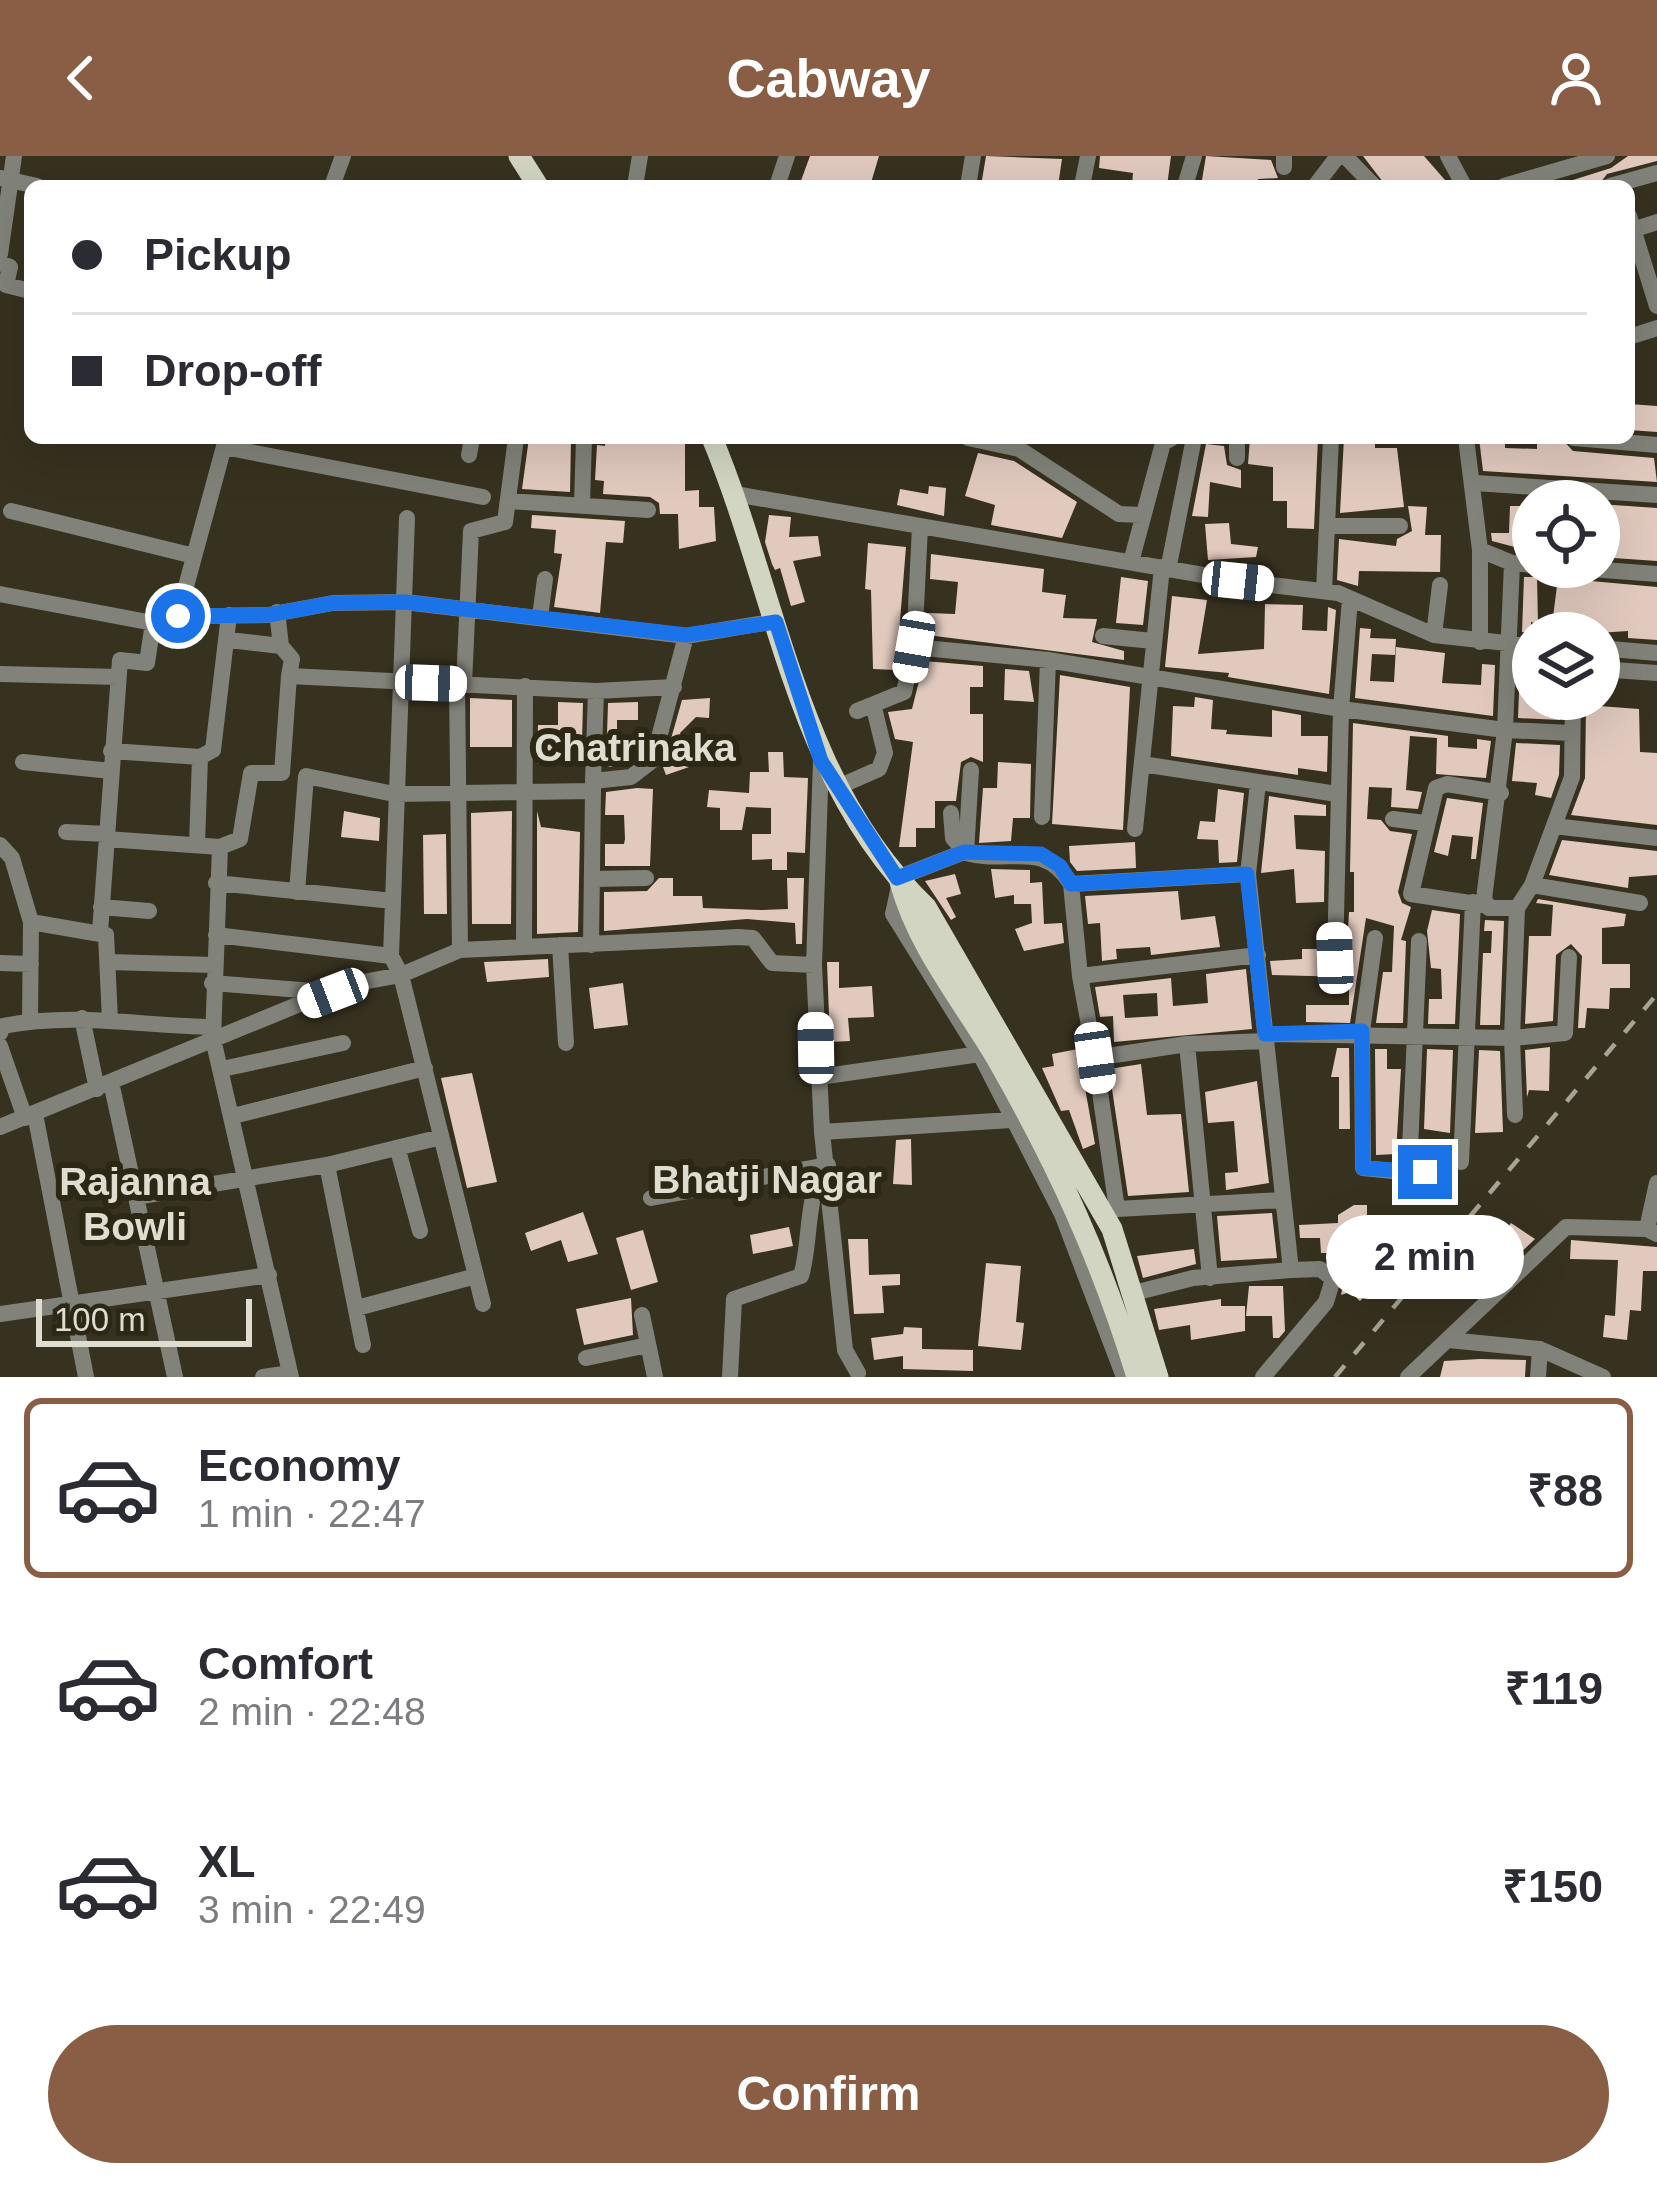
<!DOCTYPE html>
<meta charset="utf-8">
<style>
body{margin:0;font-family:Arial,sans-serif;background:#f7f7f7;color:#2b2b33;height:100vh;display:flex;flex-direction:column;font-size:45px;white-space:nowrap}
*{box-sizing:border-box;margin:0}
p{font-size:39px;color:#7c7c81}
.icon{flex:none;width:66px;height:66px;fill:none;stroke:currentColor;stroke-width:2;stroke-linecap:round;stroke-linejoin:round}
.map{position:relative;height:1221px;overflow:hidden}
.panel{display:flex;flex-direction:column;background:#fff;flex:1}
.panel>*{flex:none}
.top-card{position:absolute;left:24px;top:24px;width:1611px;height:264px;border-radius:18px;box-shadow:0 12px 48px #0002;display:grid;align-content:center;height:264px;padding:0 48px;background:#fff}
.buttons{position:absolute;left:1512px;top:324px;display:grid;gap:24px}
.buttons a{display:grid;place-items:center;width:108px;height:108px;border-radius:50%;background:#fff;box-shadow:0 12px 48px #0002;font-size:60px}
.scale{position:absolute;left:36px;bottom:30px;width:216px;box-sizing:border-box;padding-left:12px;border:6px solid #dfdcd0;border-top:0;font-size:33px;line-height:42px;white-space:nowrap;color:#dfdcd0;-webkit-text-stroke:9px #2d2715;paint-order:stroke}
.end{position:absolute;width:54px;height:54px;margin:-27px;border:15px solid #1a73e8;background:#fff;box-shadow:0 0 0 6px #fff}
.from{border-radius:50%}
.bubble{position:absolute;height:84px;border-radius:42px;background:#fff;box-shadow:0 12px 48px #0002;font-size:39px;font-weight:600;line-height:84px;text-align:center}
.car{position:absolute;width:36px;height:72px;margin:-36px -18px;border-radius:15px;box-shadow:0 0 9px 3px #0007;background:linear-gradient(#fff 24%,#345 0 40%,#fff 0 76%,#345 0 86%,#fff 0)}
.top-card b{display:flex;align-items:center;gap:42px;height:114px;font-size:45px}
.top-card b+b{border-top:3px solid #e1e1e2}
.top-card i{width:30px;height:30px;background:#2b2b33}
ul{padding:21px 0 0;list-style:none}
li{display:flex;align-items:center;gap:36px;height:180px;margin:0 24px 18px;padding:0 24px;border:6px solid transparent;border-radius:18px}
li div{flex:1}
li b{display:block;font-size:45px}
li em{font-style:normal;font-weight:600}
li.current{border-color:#8a5d45}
li>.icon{width:108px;height:108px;stroke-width:1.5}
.cta{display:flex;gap:24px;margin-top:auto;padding:24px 48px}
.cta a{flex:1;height:138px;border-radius:72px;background:#8a5d45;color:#fff;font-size:48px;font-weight:600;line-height:138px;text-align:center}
header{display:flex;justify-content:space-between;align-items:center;height:156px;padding:0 48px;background:#8a5d45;color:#fff;font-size:54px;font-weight:600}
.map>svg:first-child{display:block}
.building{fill:#e1c9be;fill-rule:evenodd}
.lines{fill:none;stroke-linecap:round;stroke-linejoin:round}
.minor{stroke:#81837a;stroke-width:16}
.major{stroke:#d1d5c2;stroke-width:21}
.rail{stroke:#a7a395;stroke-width:4.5;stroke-dasharray:15 15;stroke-linecap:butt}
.route{stroke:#1a73e8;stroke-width:15}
.labels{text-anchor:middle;stroke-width:12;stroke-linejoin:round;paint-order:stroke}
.neighbourhood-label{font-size:39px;font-weight:bold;fill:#dfdcd0;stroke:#2d2715}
</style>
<header><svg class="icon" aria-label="back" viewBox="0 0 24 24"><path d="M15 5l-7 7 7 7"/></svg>Cabway<svg class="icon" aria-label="person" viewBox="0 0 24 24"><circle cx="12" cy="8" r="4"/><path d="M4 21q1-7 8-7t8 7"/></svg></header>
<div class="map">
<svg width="1657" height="1221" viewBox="0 0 1657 1221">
<rect width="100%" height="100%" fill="#37311f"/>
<path class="building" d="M810 0H879L870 30H799Z
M986 0 1062 3 1058 30H981Z
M1100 0H1171L1167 30H1132L1133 17 1099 12Z
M1206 0 1271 4 1278 22 1258 23 1257 30H1201Z
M1363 0H1424L1445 24 1440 30H1386Z
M1628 0H1657V5L1607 18 1598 30H1554L1611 12Z
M1629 248 1657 250V276L1629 274Z
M529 282 571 283 570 336 522 333Z
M605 282 685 287V335L699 334V351H714L716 385 679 393 678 358H660L659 347 650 341 603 338 604 325 595 324 597 289 605 290Z
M1250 282H1318L1314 373 1287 372V345H1273V311L1248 308Z
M1344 282H1375V292H1397L1404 351 1340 357Z
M1479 282H1505V292L1537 293V287L1561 282 1573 295 1654 302 1657 326 1483 315Z
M1206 288 1224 290 1227 309 1241 314V332L1210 326 1208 361 1192 360Z
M978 297 1014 305 1077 346 1062 382 991 369 995 349 965 340Z
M929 330 946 332 944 360 897 349 900 333 928 338Z
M1599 348 1657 352V405L1599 401Z
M1408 350 1427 351 1425 379H1441L1440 416 1359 415 1358 430 1337 424 1339 383 1396 390 1397 383 1412 375Z
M1510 350H1533V396L1492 385 1491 377H1509Z
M532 359 625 365 623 387 606 386 600 457 554 451 562 398 554 397 556 374 531 372Z
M769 359 791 361 789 381 818 380 821 400 793 405 805 446 791 450 780 412 775 414 772 408 765 386Z
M1229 367 1231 388 1258 391 1256 401 1208 404 1205 368Z
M868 387 906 391 896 514 873 513 871 434 865 433Z
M931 398 1044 413 1042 436 1066 439 1063 462 1097 463 1092 486 1124 495V504L927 479 928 457 955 458 958 426 930 423Z
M1121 421 1148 425 1143 469 1116 467Z
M1524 421H1537L1538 468 1531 466V477L1522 476Z
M1558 422 1657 431V484L1628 482V475L1598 477 1552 469Z
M1172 440 1207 444 1198 498 1264 493 1265 448 1303 449 1302 474 1327 475 1328 451 1336 454 1329 538 1228 521 1229 517 1165 511Z
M1360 472 1371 473 1370 482 1396 483 1395 499 1372 498 1370 525 1394 526 1396 491 1445 497 1442 527 1481 529 1482 508 1495 509 1493 560 1355 542Z
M924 505 983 510V531H970V558H983V606L971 601 961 606 956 645H935V672H916V691H899L913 586 895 583 888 556 912 553Z
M1520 511 1533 512V543H1560V564L1518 562Z
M1005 513 1029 515 1034 546 1004 544Z
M1060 519 1130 531 1123 674 1052 668Z
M1195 541 1213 544 1211 573 1227 574 1226 578 1272 581V554L1301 559V580H1328L1327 616 1298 612V619L1171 600 1173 550 1194 551Z
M470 542 512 544V591H470Z
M710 542 709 562 696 561 680 577 692 610 666 619 663 611 682 544Z
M558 546 583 547 582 586H557V608H537L538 569H558Z
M638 546V564H617V593H637V600L626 609 606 611 608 547Z
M1586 549 1639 553 1640 596 1657 597V669L1571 659 1585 622Z
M1353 567 1448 580V591L1477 593V583L1491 585 1486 622 1436 618 1437 582 1410 580 1406 634 1422 636 1418 653 1391 651 1392 632 1369 631 1367 663 1381 664 1390 675 1412 678 1398 736 1402 747 1411 751 1401 784 1406 785 1403 867H1376L1383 816H1392L1394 770 1366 762 1350 867 1306 866V849H1349V821L1272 819 1270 805 1302 803V793H1322L1329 813 1346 808 1349 756H1354V716H1350Z
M1516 587 1560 589 1559 619 1551 642 1535 639 1537 627 1512 625Z
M768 596H783L784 621 808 622 805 697 787 696V714H772V703L752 704V678H771V652L746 651 742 674H720V652L707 651 709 634 749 637 750 616H769Z
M998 606 1031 608 1030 662H1013L1011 685 979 687 983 632H997Z
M637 632 653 633 650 710H605V688H624L625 683 624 659H605L606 636Z
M1218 633 1244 637 1237 706 1219 707 1218 684 1197 683 1200 665 1215 666Z
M1269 640 1326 649V660L1294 659 1296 693 1325 695 1324 746 1296 747 1294 713 1261 717Z
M1447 642 1483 647 1476 703H1471L1473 681 1452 679 1448 700 1434 696Z
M344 655 380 662 379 685 341 681Z
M512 655 511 768H472L471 657Z
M537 655 541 671 580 676 578 776 537 778Z
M446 678 447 758H424L423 679Z
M1562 684 1657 695V719L1629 721 1628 732 1549 719Z
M1135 686 1136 712 1077 715 1070 706 1069 690Z
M991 713 1030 714V727L1042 726 1044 768 1062 767 1064 787 1024 795 1015 773 1032 767 1031 748H1014V739L995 742Z
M955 718 961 738 946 742 956 761 951 764 925 725Z
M659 722H673V740H702L703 752 761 754 788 753 787 722H804L802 788H796L795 767 747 763 604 775V736L647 735Z
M1178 735 1181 764 1215 760 1220 791 1151 799 1150 791 1116 793 1117 803 1102 805 1100 767 1088 768 1085 740Z
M1538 743 1626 758 1624 770 1602 772V808H1630V832H1610L1609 853 1587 852 1585 872H1578L1582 800 1571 788 1556 799 1553 865 1525 868 1529 780H1551L1553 749 1536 747Z
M1432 754 1460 758 1455 868H1428L1429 843H1442L1441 813 1431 812 1427 775Z
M1485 764 1504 765 1500 869H1480L1483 797H1491L1492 775H1484Z
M548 803 549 821 487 826 484 806Z
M827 806H839V832L872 830 874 861 848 862 850 885 830 886Z
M1246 813 1252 873 1114 886 1113 860 1100 861 1095 831 1171 822 1173 850 1208 847 1206 818ZM1157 837 1158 860 1125 862 1123 839Z
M623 827 628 869 594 873 589 832Z
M1550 891 1549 935 1529 934 1527 941 1525 894Z
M1337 892H1349L1350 973H1339V921H1331Z
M1078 893 1095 988 1083 993 1069 954 1061 955 1042 912 1054 910 1052 898Z
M1375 893H1387V913H1401L1396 998 1376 999Z
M1427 893 1453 894 1450 977 1424 973Z
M1479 894 1500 895 1503 976 1475 977Z
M1141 908 1147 959 1181 958 1189 1036 1128 1040 1109 913Z
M472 917 497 1026 467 1032 441 922Z
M1257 925 1269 1027 1226 1034 1225 1017 1238 1016 1234 965 1208 967 1205 936Z
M911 983 912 1029 893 1028 896 984Z
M1354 1049H1367V1072L1354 1071 1355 1126 1367 1137 1360 1145 1350 1136 1341 1139 1345 1118 1328 1097H1321L1320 1082H1300L1299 1069 1338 1067V1059Z
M583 1056 598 1098 568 1106 561 1084 531 1095 525 1077Z
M1272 1057 1277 1102 1221 1105 1217 1060Z
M1511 1067 1535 1083 1515 1102 1507 1095 1497 1108 1487 1101Z
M789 1071 793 1090 753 1098 750 1079Z
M643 1074 658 1126 631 1134 616 1082Z
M848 1083H868L869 1119 900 1118V1129L882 1130 884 1157 854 1158Z
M1571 1084 1657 1091V1115H1643L1641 1155 1630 1154 1627 1184 1603 1181 1605 1159 1615 1160 1618 1104 1570 1103Z
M1194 1093 1196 1108 1143 1122 1137 1100Z
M986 1107 1021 1110 1016 1166 1024 1167 1021 1194 978 1190Z
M1249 1130H1283L1285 1175 1279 1182H1273L1272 1160H1246Z
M631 1142 633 1179 584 1189 576 1153Z
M1221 1143V1150H1245V1175L1191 1184 1190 1169 1159 1174 1154 1153Z
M904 1171 922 1172V1193L973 1194V1215L903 1213V1200L874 1204 871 1182 903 1178Z
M1480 1203 1526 1204 1525 1221H1440L1444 1205Z"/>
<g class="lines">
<path class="minor" d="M1284 0V11
M1345 0 1374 30
M1448 0 1464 30
M1 22 37 30
M332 30 343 0
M635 30 640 0
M777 30 787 0
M968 30 973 0
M1082 30 1088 0
M1185 30 1194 0
M1315 30 1338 0
M1504 30 1607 0
M1610 30 1657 17
M1629 60 1657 150
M1629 75 1657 66
M0 98 14 0
M0 107 10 111 6 129 30 135
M1629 181 1657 172
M968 282 1019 293 1119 358 1141 359
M1574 282 1657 289
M224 291 483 341
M469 299 472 282
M1237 302V282
M1475 327 1657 339
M735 338 1238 425 1338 437 1434 479 1533 490
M508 345 648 354
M582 348 584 282
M11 355 194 400
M1327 370H1400
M920 371 914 491 1048 504 1341 553 1350 443
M1480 394V486
M1131 406 1163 287 1172 282
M1512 407 1533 409
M1564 411 1657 418
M1168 414 1194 282
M1324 435 1331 282
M0 438 153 467 178 460 268 459 333 447 405 446 686 480 776 465
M277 456 281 490 292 503 289 520
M178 460 226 283
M540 461 545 423
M1434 479 1440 429
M1103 480 1153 485
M229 484 281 490
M1599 492 1657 497
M1599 513 1657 517
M0 518 118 521
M457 528 460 794
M464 528 471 375 505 366 516 282
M857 555 904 536 914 491
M1571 577 1505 574 1484 743 1489 752H1517L1532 729 1572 621 1573 543
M111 595 200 601 213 594 229 459
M23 606 111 615
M1142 608 1337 638
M593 625 596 535
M838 631 879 613 885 597 874 552
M951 657 953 682 966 697C1009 709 1043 683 1071 728
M1042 661 1048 504
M1393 663 1425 667
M1554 670 1657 682
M1135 673 1162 411
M66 676 106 678
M106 683 220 691 240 683 251 617H282L289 520 596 535 674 531
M0 689 12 702 31 766 106 779 110 864
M197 689 200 601
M220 691 213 883 291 1221
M966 697 971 614
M897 722 964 696
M592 723 646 722
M900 726 893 758 980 898 1062 1058 1124 1221
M216 727 393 745
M1532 729 1640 747
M297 736 306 620 394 638 593 635V625L631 621 653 604 686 480
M1483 749 1411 738 1436 632 1447 628 1501 637
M101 751 149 755
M100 776 120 504 147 507 153 467
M216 779 391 800 401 819 460 794 738 781 753 782 772 807 814 809 821 605
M1375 782 1362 875 1363 1012 1442 1020
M560 789 566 887
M591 789 593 635
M524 791 525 530
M391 800 407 362
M1335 802 1341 553 1505 574 1512 407 1480 394 1466 282
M108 806 214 809
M0 807 31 808
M814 809 822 976 845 1194 858 1217
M1080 820 1071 728 1248 718
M212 827 325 836
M82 862 97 933
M30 864 31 766
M0 877 3 870C74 856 141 870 212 871
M1265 878 1512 882 1517 752
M1187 888 1095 902 1117 1053 1282 1044
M0 890 25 962
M1095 902 1080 820 1258 799
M222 913 343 887
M819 921 980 898
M111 926 175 1221
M35 958 86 1221
M1515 959 1512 882 1565 877 1569 801
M233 960 425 912
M0 971 346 829 401 819 476 1120
M822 976 1011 964
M398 994 420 1075
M1461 1006 1473 746
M327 1009 363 1189
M1409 1016 1419 785
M136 1041 327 1009 441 981
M651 1042 827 1009
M1647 1073 1657 1027
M1210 1122 1187 888 1266 885
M1138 1136 1193 1122 1291 1114 1248 718 1258 627
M357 1152 476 1120 483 1148
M0 1158 269 1119
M642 1159 655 1221
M1449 1184 1540 1193 1603 1221
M586 1202 648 1189
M263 1221 290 1217
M730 1221 734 1143 801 1120C812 1084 804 1038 828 1009
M1263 1221 1326 1146 1333 1123 1320 1113 1291 1114
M1408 1221 1566 1071 1647 1073 1657 1078
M1538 1221 1540 1193"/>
<path class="major" d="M519 0 538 30
M712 282C778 440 797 628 926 751L1112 1073 1158 1221
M900 726C918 792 963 845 997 903 1058 1010 1101 1103 1137 1221"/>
<path class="rail" d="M1335 1221 1657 838"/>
</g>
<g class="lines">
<path class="route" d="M178 460 268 459 333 447 405 446 686 479 776 466 821 605 897 722 964 696 1041 698 1060 710 1071 728 1247 718 1265 878 1362 875 1363 1012 1425 1016"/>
</g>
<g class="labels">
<g class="neighbourhood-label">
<text x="635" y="605">Chatrinaka</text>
<text x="767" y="1037">Bhatji Nagar</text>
<text x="135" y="1039">Rajanna<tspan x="135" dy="45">Bowli</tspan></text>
</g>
</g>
</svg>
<div class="buttons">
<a><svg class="icon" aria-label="locate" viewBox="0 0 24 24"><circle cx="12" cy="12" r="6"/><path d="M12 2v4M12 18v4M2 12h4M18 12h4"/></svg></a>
<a><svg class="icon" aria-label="layers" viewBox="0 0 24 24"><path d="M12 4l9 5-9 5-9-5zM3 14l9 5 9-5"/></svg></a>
</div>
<div class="scale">100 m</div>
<i class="end from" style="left:178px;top:460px"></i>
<i class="end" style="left:1425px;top:1016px"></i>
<div class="bubble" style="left:1326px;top:1059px;width:198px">2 min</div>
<i class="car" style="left:1238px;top:425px;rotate:96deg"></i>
<i class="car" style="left:914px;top:491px;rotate:190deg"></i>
<i class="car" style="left:431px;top:527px;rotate:92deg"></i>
<i class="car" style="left:1335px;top:802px;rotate:358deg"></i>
<i class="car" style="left:333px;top:837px;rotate:249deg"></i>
<i class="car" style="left:816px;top:892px;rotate:359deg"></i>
<i class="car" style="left:1095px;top:902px;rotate:172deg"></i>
<div class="top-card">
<b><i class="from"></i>Pickup</b>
<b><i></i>Drop-off</b>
</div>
</div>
<section class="panel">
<ul>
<li class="current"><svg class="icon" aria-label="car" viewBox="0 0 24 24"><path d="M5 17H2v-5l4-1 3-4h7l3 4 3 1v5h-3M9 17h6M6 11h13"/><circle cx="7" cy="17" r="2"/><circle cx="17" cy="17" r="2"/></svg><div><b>Economy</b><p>1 min · 22:47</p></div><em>₹88</em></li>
<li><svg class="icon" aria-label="car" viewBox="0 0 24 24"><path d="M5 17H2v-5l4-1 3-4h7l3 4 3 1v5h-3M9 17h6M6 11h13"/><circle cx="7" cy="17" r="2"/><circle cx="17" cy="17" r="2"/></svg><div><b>Comfort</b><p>2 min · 22:48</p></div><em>₹119</em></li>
<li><svg class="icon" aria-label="car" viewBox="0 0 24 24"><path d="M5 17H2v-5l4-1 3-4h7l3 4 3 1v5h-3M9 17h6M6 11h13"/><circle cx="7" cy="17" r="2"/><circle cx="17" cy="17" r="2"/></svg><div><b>XL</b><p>3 min · 22:49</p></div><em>₹150</em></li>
</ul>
<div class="cta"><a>Confirm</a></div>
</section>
